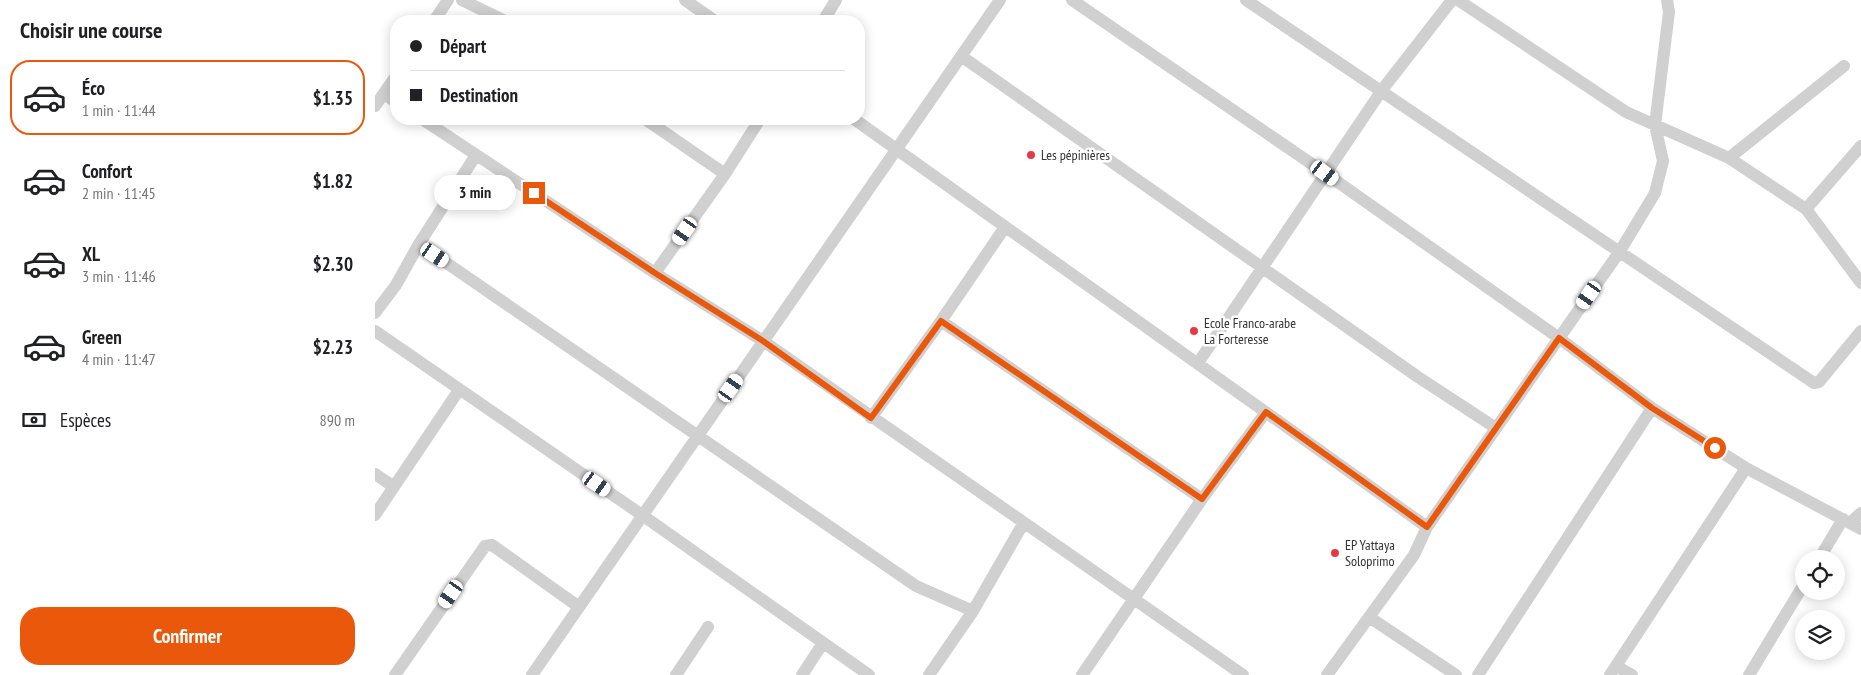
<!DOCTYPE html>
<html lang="fr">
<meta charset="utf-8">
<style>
body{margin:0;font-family:"PT Sans Narrow",sans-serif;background:#f2f2f2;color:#202124;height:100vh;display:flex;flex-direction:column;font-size:19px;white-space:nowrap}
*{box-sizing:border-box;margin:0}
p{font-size:16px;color:#757577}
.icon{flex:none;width:28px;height:28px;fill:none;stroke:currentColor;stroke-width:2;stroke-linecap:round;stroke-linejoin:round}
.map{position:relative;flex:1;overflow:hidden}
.drawer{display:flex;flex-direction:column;background:#fff;width:375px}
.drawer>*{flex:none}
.hud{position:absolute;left:15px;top:15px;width:475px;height:110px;border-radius:20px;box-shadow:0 2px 12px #0003;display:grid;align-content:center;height:110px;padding:0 20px;background:#fff}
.buttons{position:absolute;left:1420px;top:550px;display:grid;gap:10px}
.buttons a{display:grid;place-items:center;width:50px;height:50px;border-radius:50%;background:#fff;box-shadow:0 2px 12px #0003;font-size:25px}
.end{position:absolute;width:22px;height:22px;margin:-11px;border:6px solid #ea580c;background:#fff;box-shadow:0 0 0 2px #fff}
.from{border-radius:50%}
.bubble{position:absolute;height:35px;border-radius:18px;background:#fff;box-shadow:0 2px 12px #0003;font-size:16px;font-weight:600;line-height:35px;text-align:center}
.car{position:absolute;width:15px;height:30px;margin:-15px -8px;border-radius:6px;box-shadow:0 0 4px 1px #0007;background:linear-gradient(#fff 24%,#345 0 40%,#fff 0 76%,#345 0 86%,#fff 0)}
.hud b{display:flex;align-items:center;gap:18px;height:48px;font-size:19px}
.hud b+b{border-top:1px solid #e0e0e0}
.hud i{width:12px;height:12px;background:#202124}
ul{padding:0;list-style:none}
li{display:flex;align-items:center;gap:15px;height:75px;margin:0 10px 8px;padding:0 10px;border:2px solid transparent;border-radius:20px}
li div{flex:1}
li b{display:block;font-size:19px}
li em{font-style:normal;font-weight:600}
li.current{border-color:#ea580c}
li>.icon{width:45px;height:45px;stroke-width:1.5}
h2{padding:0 20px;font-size:22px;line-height:60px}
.pay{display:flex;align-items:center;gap:12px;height:55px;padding:0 20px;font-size:19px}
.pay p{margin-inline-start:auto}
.primary-button{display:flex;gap:10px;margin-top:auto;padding:10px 20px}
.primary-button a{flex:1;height:58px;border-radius:20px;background:#ea580c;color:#fff;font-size:20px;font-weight:600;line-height:58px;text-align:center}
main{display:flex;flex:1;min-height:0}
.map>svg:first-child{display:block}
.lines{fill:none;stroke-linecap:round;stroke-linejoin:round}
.minor{stroke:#d0d0d0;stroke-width:12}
.route{stroke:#ea580c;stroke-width:6}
.poi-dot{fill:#e63946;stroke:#fff;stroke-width:2}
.labels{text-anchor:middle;stroke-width:5;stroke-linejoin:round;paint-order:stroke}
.poi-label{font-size:14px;fill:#333;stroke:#fff;text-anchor:start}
</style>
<main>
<section class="drawer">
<h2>Choisir une course</h2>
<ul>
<li class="current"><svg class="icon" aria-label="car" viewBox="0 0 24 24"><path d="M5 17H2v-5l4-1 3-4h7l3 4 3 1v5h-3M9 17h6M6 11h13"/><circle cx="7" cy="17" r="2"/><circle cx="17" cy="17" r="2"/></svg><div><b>Éco</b><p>1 min · 11:44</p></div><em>$1.35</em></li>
<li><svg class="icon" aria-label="car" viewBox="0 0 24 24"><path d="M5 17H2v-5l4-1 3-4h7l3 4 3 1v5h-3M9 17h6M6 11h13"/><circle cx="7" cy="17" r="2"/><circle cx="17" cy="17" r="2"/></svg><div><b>Confort</b><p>2 min · 11:45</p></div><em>$1.82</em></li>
<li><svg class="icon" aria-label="car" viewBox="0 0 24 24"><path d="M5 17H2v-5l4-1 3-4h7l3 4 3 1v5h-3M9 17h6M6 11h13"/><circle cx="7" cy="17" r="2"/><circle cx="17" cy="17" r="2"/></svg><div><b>XL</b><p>3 min · 11:46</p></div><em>$2.30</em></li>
<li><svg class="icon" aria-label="car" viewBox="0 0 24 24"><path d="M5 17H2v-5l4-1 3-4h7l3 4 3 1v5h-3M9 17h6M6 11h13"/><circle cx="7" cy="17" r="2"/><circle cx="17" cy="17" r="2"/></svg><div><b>Green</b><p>4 min · 11:47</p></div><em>$2.23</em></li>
</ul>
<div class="pay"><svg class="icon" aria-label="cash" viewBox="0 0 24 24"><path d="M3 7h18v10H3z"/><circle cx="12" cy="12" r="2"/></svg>Espèces<p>890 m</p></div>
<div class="primary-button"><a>Confirmer</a></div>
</section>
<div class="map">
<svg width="1486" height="675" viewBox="0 0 1486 675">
<rect width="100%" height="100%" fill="#fff"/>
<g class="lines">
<path class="minor" d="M87 0 130 21
M310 0 340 21
M697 0 950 173 1184 338 1277 408 1371 468 1486 529
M871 0 1439 383 1444 382 1486 331
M1083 0 1251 112 1354 158 1431 209 1486 283
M59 21 73 0
M448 21 461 0
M586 56 1043 377 1121 428
M9 94 21 102
M0 106 21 76
M47 119 280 273 388 341 868 675
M270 119 350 174
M479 119 1052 527
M1354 158 1469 66
M1431 209 1486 146
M44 244 541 586 598 611 554 675
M280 273 350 174 385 119
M0 313 21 285 44 244 101 155
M566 321 827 499
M0 331 267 515 494 675
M823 363 1007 90 1077 0
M496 418 566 321 630 227
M0 474 19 487
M0 515 84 390
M1475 523 1486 513
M1444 559 1468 519
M598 611 648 524
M994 617 1081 675
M1241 666 1257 675
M20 675 110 546 117 545 204 607
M157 675 625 0
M301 675 333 627
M427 675 448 643
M707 675 827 499 891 412
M952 675 1039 555 1052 527 1245 251 1280 193 1288 161 1280 125 1294 12 1292 0
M1103 675 1277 408
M1235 675 1371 468
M1374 675 1429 584"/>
</g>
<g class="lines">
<path class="route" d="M159 193 280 273 388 341 496 418 566 321 827 499 891 412 1052 527 1184 338 1277 408 1340 448"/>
</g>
<g class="poi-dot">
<circle cx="656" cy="155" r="5"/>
<circle cx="819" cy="331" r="5"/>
<circle cx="960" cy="553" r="5"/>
</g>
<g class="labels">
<g class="poi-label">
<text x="666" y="160">Les pépinières</text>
<text x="829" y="328">Ecole Franco-arabe<tspan x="829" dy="16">La Forteresse</tspan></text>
<text x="970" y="550">EP Yattaya<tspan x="970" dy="16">Soloprimo</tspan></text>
</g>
</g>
</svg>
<div class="buttons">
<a><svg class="icon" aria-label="locate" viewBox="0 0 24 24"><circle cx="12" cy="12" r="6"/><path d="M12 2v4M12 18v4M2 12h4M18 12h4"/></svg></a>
<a><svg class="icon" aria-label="layers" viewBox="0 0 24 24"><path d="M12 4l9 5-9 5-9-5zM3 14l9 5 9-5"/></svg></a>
</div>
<i class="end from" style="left:1340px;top:448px"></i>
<i class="end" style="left:159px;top:193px"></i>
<div class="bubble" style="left:59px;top:175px;width:82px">3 min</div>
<i class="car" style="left:950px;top:173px;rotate:126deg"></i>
<i class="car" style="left:310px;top:231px;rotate:215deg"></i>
<i class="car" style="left:60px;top:255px;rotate:124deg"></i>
<i class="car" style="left:1214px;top:295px;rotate:215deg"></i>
<i class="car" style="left:356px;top:388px;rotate:35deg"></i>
<i class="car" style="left:222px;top:484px;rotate:125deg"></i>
<i class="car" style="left:76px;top:594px;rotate:215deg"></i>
<div class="hud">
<b><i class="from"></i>Départ</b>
<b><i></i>Destination</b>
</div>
</div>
</main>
